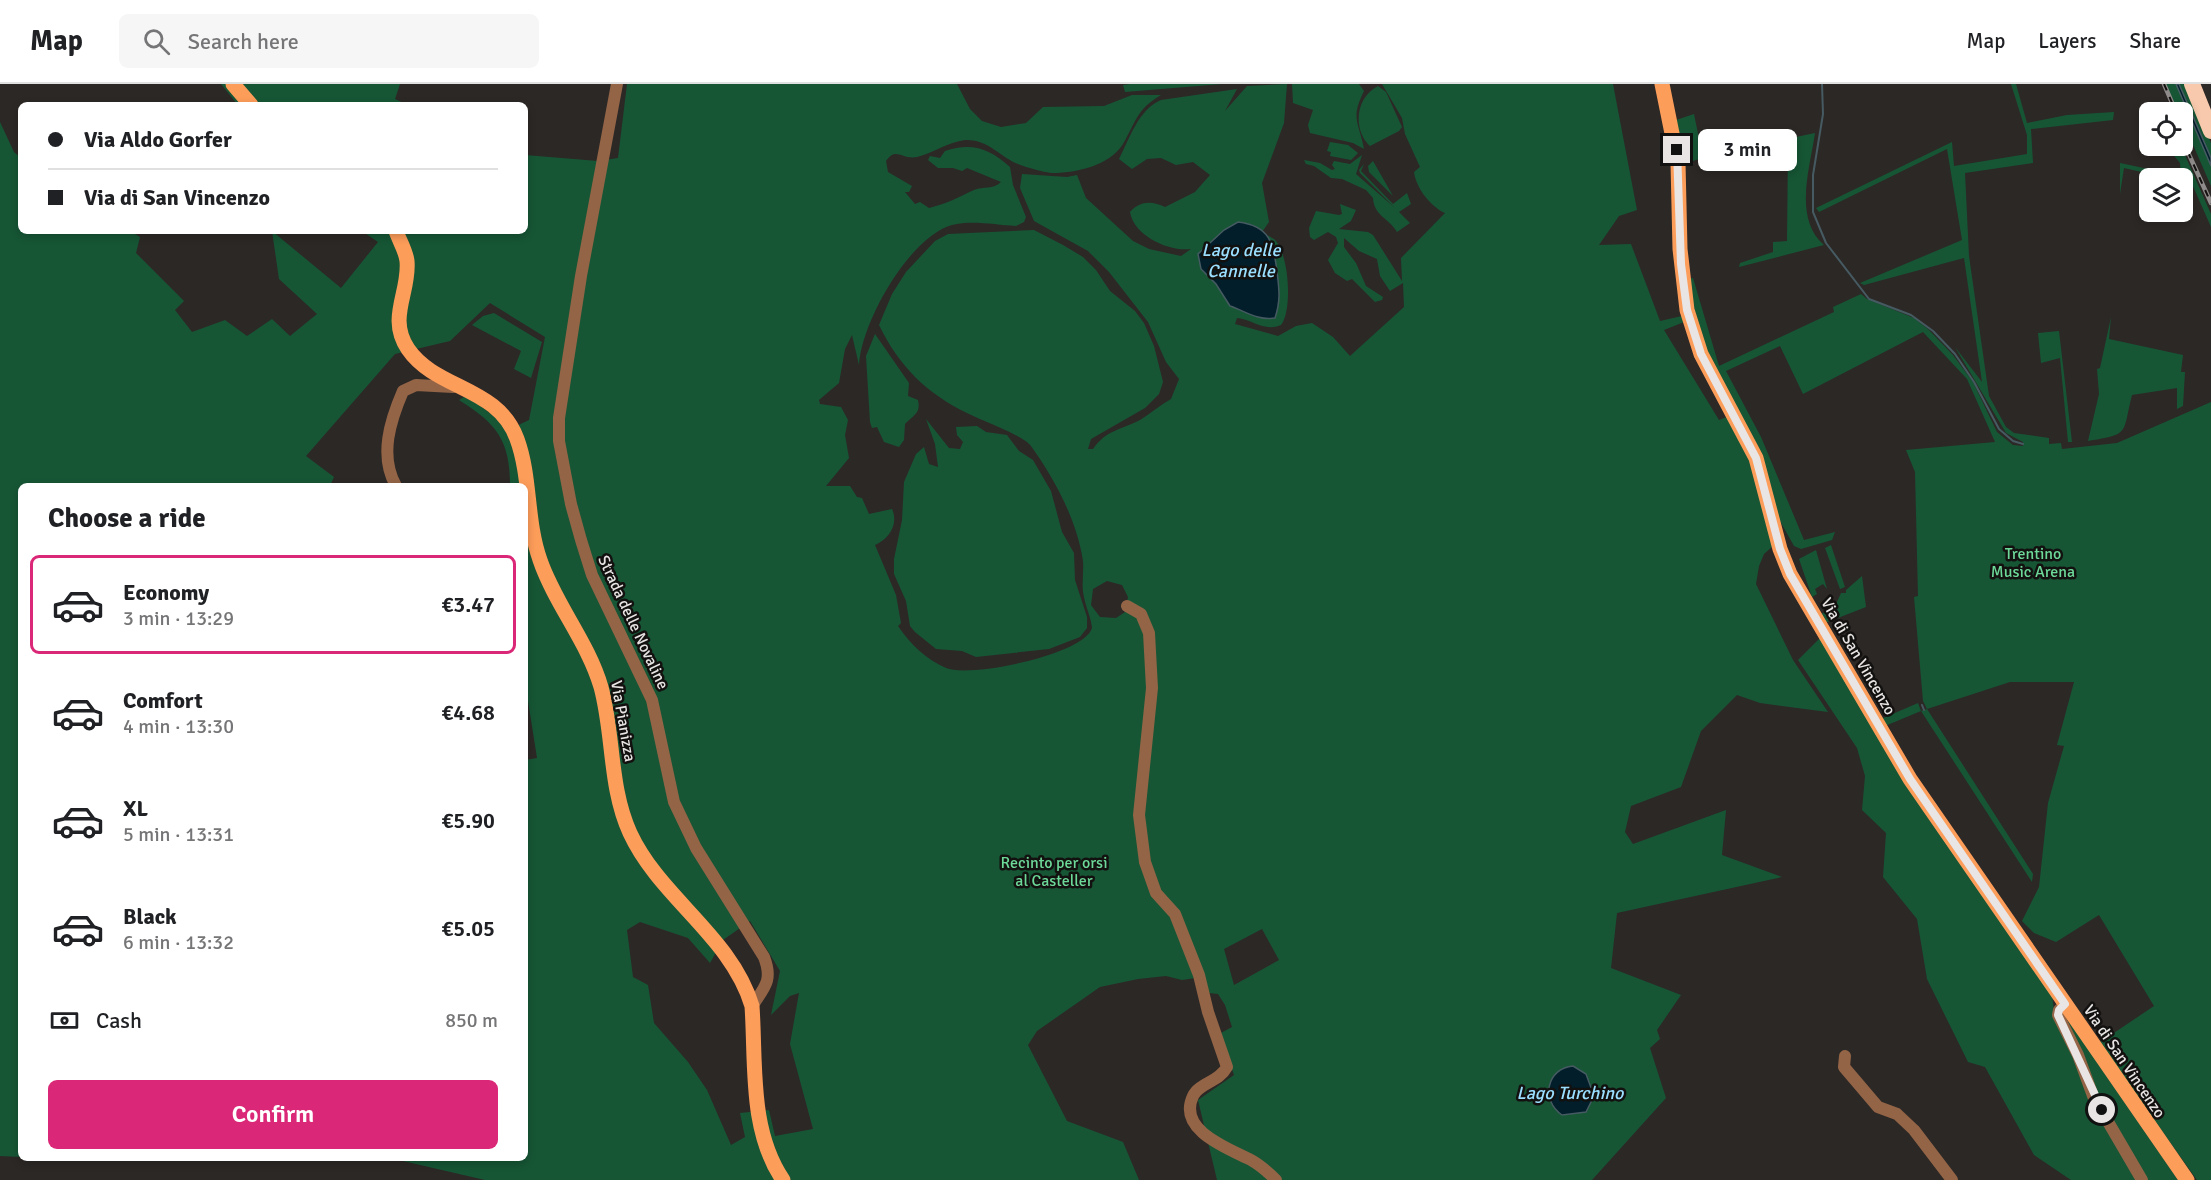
<!DOCTYPE html>
<meta charset="utf-8">
<style>
body{margin:0;font-family:Signika,sans-serif;background:#f6f6f6;color:#202124;height:100vh;display:flex;flex-direction:column;font-size:22px;white-space:nowrap}
*{box-sizing:border-box;margin:0}
p{font-size:20px;color:#757577}
.icon{flex:none;width:33px;height:33px;fill:none;stroke:currentColor;stroke-width:2;stroke-linecap:round;stroke-linejoin:round}
.map{position:relative;flex:1;overflow:hidden}
.details{position:absolute;left:18px;top:399px;width:510px;height:678px;display:flex;flex-direction:column;background:#fff;border-radius:9px;box-shadow:0 3px 9px #0003}
.details>*{flex:none}
.top-card{position:absolute;left:18px;top:18px;width:510px;height:132px;border-radius:9px;box-shadow:0 3px 9px #0003;display:grid;align-content:center;height:132px;padding:0 30px;background:#fff}
.controls{position:absolute;left:2139px;top:18px;display:grid;gap:12px}
.controls a{display:grid;place-items:center;width:54px;height:54px;border-radius:9px;background:#fff;box-shadow:0 3px 9px #0003;font-size:30px}
.end{position:absolute;width:27px;height:27px;margin:-14px;border:8px solid #e8e5e4;background:#111;box-shadow:0 0 0 3px #111}
.from{border-radius:50%}
.bubble{position:absolute;height:42px;border-radius:9px;background:#fff;box-shadow:0 3px 9px #0003;font-size:20px;font-weight:600;line-height:42px;text-align:center}
.top-card b{display:flex;align-items:center;gap:21px;height:57px;font-size:22px}
.top-card b+b{border-top:2px solid #e0e0e0}
.top-card i{width:15px;height:15px;background:#202124}
ul{padding:0;list-style:none}
li{display:flex;align-items:center;gap:18px;height:99px;margin:0 12px 9px;padding:0 18px;border:3px solid transparent;border-radius:9px}
li div{flex:1}
li b{display:block;font-size:22px}
li em{font-style:normal;font-weight:600}
li.active{border-color:#db2777}
li>.icon{width:54px;height:54px;stroke-width:1.5}
h2{padding:0 30px;font-size:27px;line-height:72px}
.pay{display:flex;align-items:center;gap:15px;height:66px;padding:0 30px;font-size:22px}
.pay p{margin-inline-start:auto}
.cta{display:flex;gap:12px;margin-top:auto;padding:12px 30px}
.cta a{flex:1;height:69px;border-radius:9px;background:#db2777;color:#fff;font-size:24px;font-weight:600;line-height:69px;text-align:center}
header{display:flex;align-items:center;gap:36px;box-sizing:border-box;height:84px;padding:0 30px;background:#fff;border-bottom:2px solid #e0e0e0}
header strong{font-size:28px}
nav{display:flex;gap:33px;margin-inline-start:auto;font-size:21px}
.search{width:420px;height:54px;background:#f6f6f6;display:flex;align-items:center;gap:15px;box-sizing:border-box;padding:0 21px;border-radius:9px;color:#757577;font-size:22px}
.map>svg:first-child{display:block}
.green{fill:#165635;fill-rule:evenodd}
.water{fill:#011e2a;stroke:#465a62;stroke-width:1.5}
.lines{fill:none;stroke-linecap:round;stroke-linejoin:round}
.stream{stroke:#465a62;stroke-width:2}
.minor{stroke:#936446;stroke-width:12}
.major{stroke:#fd9d5a;stroke-width:15}
.highway{stroke:#f8c9ac;stroke-width:16}
.rail-casing{stroke:#8f8b8a;stroke-width:4.5}
.rail{stroke:#131110;stroke-width:2;stroke-dasharray:7;stroke-linecap:butt}
.route{stroke:#e8e5e4;stroke-width:8}
.labels{text-anchor:middle;stroke-width:5;stroke-linejoin:round;paint-order:stroke}
.park-label{font-size:16px;fill:#6dd999;stroke:#131110}
.street-label{font-size:16px;fill:#e8e5e4;stroke:#131110}
.water-label{font-size:18px;font-style:italic;fill:#9adfff;stroke:#131110}
</style>
<header>
<strong>Map</strong>
<div class="search"><svg class="icon" aria-label="search" viewBox="0 0 24 24"><circle cx="10" cy="10" r="6"/><path d="M15 15l6 6"/></svg>Search here</div>
<nav><a>Map</a><a>Layers</a><a>Share</a></nav>
</header>
<div class="map">
<svg width="2211" height="1096" viewBox="0 0 2211 1096">
<rect width="100%" height="100%" fill="#2c2826"/>
<path class="green" d="M221 0H400L395 15 408 21H238Z
M627 0H957L970 25 982 37 1001 43 1026 39 1043 23 1104 22 1132 11H1161C1136 26 1137 36 1123 60 1110 81 1077 89 1053 89 1045 89 1016 81 1010 76 995 67 984 55 965 56 948 58 933 69 917 73 902 76 896 62 886 77L888 88 912 102 909 108H905L915 120 920 118 929 124C946 120 959 113 974 106 984 102 993 106 1001 98L967 84 962 87 953 84H938L928 76 930 72 940 74 945 67C972 58 990 65 1010 83L1013 101 1026 133 1024 138 1016 142C996 141 972 136 952 141 909 153 861 239 859 281L852 251 845 265 839 299 819 316 820 320 841 323 848 336 845 351 849 374 826 402H850L857 413 862 414 869 430 892 425C899 440 889 455 875 461L896 511 901 539 898 542C909 559 927 576 946 584 969 594 1084 571 1092 544 1091 533 1086 524 1084 513 1081 501 1084 489 1083 477 1077 436 1054 394 1031 362 1023 351 980 336 967 329 926 309 899 282 879 241L892 210 906 188 935 157 948 150 1034 146 1063 161 1083 173 1096 186 1110 207 1135 227 1144 239 1154 262 1163 298 1159 310 1145 324 1091 355 1088 365H1093C1106 346 1121 346 1140 336 1150 330 1160 321 1171 315L1179 295 1166 278 1148 238 1109 188 1088 167 1034 137 1020 104 1022 90 1067 93 1077 91 1086 114 1133 157 1149 165 1181 172 1191 165C1169 168 1134 152 1130 128 1140 116 1153 117 1165 123L1195 108 1210 91 1193 78 1176 81 1161 74 1147 75 1132 85 1119 75C1130 54 1138 26 1161 16L1237 5 1225 27 1247 2 1287 0 1284 39 1262 99 1269 138 1262 148 1244 142C1252 146 1267 150 1274 155 1289 168 1293 226 1281 241 1264 248 1254 236 1237 234L1235 240 1278 252 1296 242 1312 239 1333 253 1350 272 1404 223 1403 199 1390 207 1380 192 1377 175 1359 167 1344 154V163L1356 179 1366 202 1383 213 1382 216 1375 218 1352 195 1347 197 1335 189 1328 176 1338 159 1336 153 1328 148 1314 156 1310 153 1309 144 1316 127 1339 131 1342 130 1340 120 1356 126 1351 137 1339 145 1368 148 1373 151 1402 197 1401 174 1445 129C1431 123 1416 104 1414 88L1420 83 1405 50 1402 34 1382 0H1613L1637 126 1619 132 1599 161 1631 160 1660 237 1682 232 1684 238 1664 246 1719 336 1729 332 1743 354 1773 462 1764 470 1759 482 1756 500 1793 576 1828 628 1760 619 1737 611 1701 647 1681 703 1631 722 1625 748 1633 760 1726 726 1722 771 1782 793 1617 829 1611 884 1681 911 1657 946 1660 955 1650 964 1666 1014 1592 1096H1217L1198 1016 1234 991 1219 950 1232 943 1225 921 1218 910 1209 909 1202 893 1182 896 1166 892 1138 895 1100 903 1037 947 1028 961 1067 1037 1123 1058 1139 1096H485L390 1074H525V676L537 674 525 598V402H510C510 356 497 340 459 316L467 311 510 345 529 336 545 253 490 219 450 257 395 270 306 372 334 393 330 402H21V1073L0 1072V38L14 68 21 74V147H130L140 153 136 169 184 217 175 226 192 248 225 236 247 252 272 235 290 252 317 230 279 195 272 147 341 204 378 158 362 147H525V71L598 77 618 74ZM1107 497 1122 501 1128 513 1125 528 1116 534 1100 533 1091 521 1093 505ZM750 837 780 887 771 931 790 912 799 909 790 960 813 1045 775 1052 769 1026 740 1029 745 1053 731 1061 707 1006 688 978 654 939 648 901 633 893 627 846 640 838 688 854 710 879 723 856ZM1262 845 1279 876 1234 901 1224 865Z
M1130 0H1222L1125 8 1123 1Z
M1292 0H1359L1364 7C1350 35 1359 38 1364 65L1353 59 1310 49 1308 41 1313 26 1293 19Z
M2011 0H2016L2027 39 2067 31 2114 28 2113 36 2031 45 2033 79 1965 89 1969 172 1989 312 2006 343 2014 349 2049 354V360L2061 359 2062 365 2117 359 2211 318V1096H2197L2099 959 2154 922 2099 831 2056 858 2034 849 2022 837 2039 803 2048 719 2064 662 2057 661 2074 598H2010L1927 625 2033 790 2032 798 1921 627 1885 642 1881 635 1918 619 1921 627 1927 625 1923 617 1914 513 1918 512 1915 388 1906 366 1995 358 1967 295 1923 248 1803 310 1780 262 1726 287 1761 353 1804 456 1835 448 1832 456 1801 465 1794 462 1776 430 1700 250 1687 195 1693 194 1719 282 1834 228 1833 223 1861 210 1867 215 1914 234 1928 245 1953 271 1973 298 1997 348 2013 361 2023 362V358L2006 349 1955 263 1982 298 1964 174 1864 201 1860 199 1962 156 1947 65 1819 128 1816 124 1952 58 1954 82 2027 70V51Z
M2166 0H2176L2211 82V102L2183 38 2182 28H2178Z
M2179 0H2186L2211 59V74Z
M1378 2 1386 8 1402 43 1399 47 1370 62C1352 45 1356 13 1378 2Z
M1694 30 1703 74 1682 80 1676 36Z
M1815 49C1810 84 1793 134 1824 161L1739 183 1740 179 1773 168V158L1787 157 1788 63 1778 64 1777 57Z
M1330 58 1348 61 1358 69 1351 76 1330 72 1331 68 1327 67Z
M2166 62H2181L2211 130V143L2192 100 2183 98 2182 94H2168L2124 84 2120 110V79L2181 92 2180 79Z
M1362 71 1356 90 1395 124 1360 89 1359 86 1364 80 1361 87 1393 120 1407 109 1411 120 1399 128 1410 139 1397 148C1388 133 1374 132 1373 114L1366 106 1342 95 1331 94 1314 82 1306 80 1304 76 1320 79 1332 86 1335 85 1332 81 1334 77 1350 80Z
M1373 77 1393 112 1369 88 1368 82Z
M494 229 542 258 531 294 514 285 521 267 472 241 483 232Z
M2111 233 2109 255 2183 271 2181 288H2185L2183 322 2177 325V304L2132 311C2122 350 2131 350 2088 357L2099 310 2097 285 2100 284Z
M2059 247 2072 358H2068L2060 274 2041 279 2038 249Z
M875 250 909 299 908 312 918 316C921 330 913 331 905 340L904 356 899 363 884 358 877 343 872 344 870 338 866 272Z
M926 335 949 364 960 365 963 358 957 351 956 343 977 342 986 348 1007 351 1019 367 1033 376 1051 407 1062 448 1074 469 1075 496 1087 533V544L1080 553 1049 565 976 573 962 567 936 565 915 548 910 542 906 517 894 490V475L902 436 904 398 916 370 924 363 929 380 938 383 935 360Z
M1831 461 1845 503 1840 505 1825 464Z
M1816 466 1827 505 1823 500 1815 505 1817 510 1812 513 1799 475Z
M1862 492 1866 523 1825 539 1820 531 1836 520 1841 509H1846V506Z
M1821 553 2052 911 2055 934 2139 1096H2071L2034 1071 1985 983 1968 978 1927 895 1917 835 1883 793 1886 749 1862 726 1865 692 1857 664 1798 576Z
M2066 932 2178 1096H2147L2096 1009Z"/>
<path class="water" d="M2176 0H2179L2211 74V82Z
M1238 138C1271 142 1273 160 1277 187 1279 205 1281 216 1275 234 1258 237 1245 227 1230 222L1216 200 1201 185 1198 170 1224 146Z
M1573 982 1586 990 1594 1012 1586 1028 1562 1031C1540 1016 1547 984 1573 982Z"/>
<g class="lines">
<path class="stream" d="M1822 0 1823 30 1813 91V128L1826 159 1869 215 1911 231 1933 247 1955 270 1974 298 1999 345 2013 357 2023 360
M1922 621 1924 626"/>
<path class="minor" d="M617 0 581 192 559 334V357L571 420 581 456 592 491 652 616 674 718 696 764 764 873C773 896 765 903 752 922
M396 402C379 372 390 337 403 307L416 301 453 303
M1127 522 1141 530 1149 549 1152 604 1139 731 1145 778 1156 809 1175 830 1199 891 1208 928 1227 983C1219 998 1199 999 1193 1012 1177 1046 1227 1064 1251 1076 1260 1081 1268 1088 1276 1096
M2065 920 2059 926 2058 931 2078 971 2093 1012 2142 1096
M1845 972 1844 983 1878 1023 1897 1030 1914 1046 1952 1096"/>
<path class="major" d="M233 0 251 21
M1662 0 1678 79 1680 165 1687 226 1701 270 1756 374 1780 465 1790 490 1910 695 2187 1096
M396 147C399 156 406 167 407 177 410 208 387 234 408 265 436 306 498 302 517 355 531 393 526 437 540 476 555 520 588 558 601 603 614 651 609 703 630 749 660 814 731 852 752 922 756 980 749 1046 783 1096"/>
<path class="highway" d="M2192 0 2211 47"/>
<g class="rail-casing">
<path id="rail" d="M2164 0 2176 28
M2182 55 2211 119"/>
</g>
<use href="#rail" class="rail"/>
</g>
<g class="lines">
<path class="route" d="M1677 66 1681 180 1687 226 1701 270 1756 374 1780 465 1790 490 1910 695 2065 920 2059 926 2058 931 2102 1026"/>
</g>
<g class="labels">
<g class="park-label">
<text x="2033" y="475">Trentino<tspan x="2033" dy="18">Music Arena</tspan></text>
<text x="1054" y="784">Recinto per orsi<tspan x="1054" dy="18">al Casteller</tspan></text>
</g>
<g class="street-label">
<text transform="translate(634 538) rotate(65)" y="6">Strada delle Novaline</text>
<text transform="translate(1859 572) rotate(60)" y="6">Via di San Vincenzo</text>
<text transform="translate(624 637) rotate(80)" y="6">Via Pianizza</text>
<text transform="translate(2125 977) rotate(56)" y="6">Via di San Vincenzo</text>
</g>
<g class="water-label">
<text x="1241" y="172">Lago delle<tspan x="1241" dy="21">Cannelle</tspan></text>
<text x="1570" y="1015">Lago Turchino</text>
</g>
</g>
</svg>
<div class="controls">
<a><svg class="icon" aria-label="locate" viewBox="0 0 24 24"><circle cx="12" cy="12" r="6"/><path d="M12 2v4M12 18v4M2 12h4M18 12h4"/></svg></a>
<a><svg class="icon" aria-label="layers" viewBox="0 0 24 24"><path d="M12 4l9 5-9 5-9-5zM3 14l9 5 9-5"/></svg></a>
</div>
<i class="end from" style="left:2102px;top:1026px"></i>
<i class="end" style="left:1677px;top:66px"></i>
<div class="bubble" style="left:1698px;top:45px;width:99px">3 min</div>
<div class="top-card">
<b><i class="from"></i>Via Aldo Gorfer</b>
<b><i></i>Via di San Vincenzo</b>
</div>
<section class="details">
<h2>Choose a ride</h2>
<ul>
<li class="active"><svg class="icon" aria-label="car" viewBox="0 0 24 24"><path d="M5 17H2v-5l4-1 3-4h7l3 4 3 1v5h-3M9 17h6M6 11h13"/><circle cx="7" cy="17" r="2"/><circle cx="17" cy="17" r="2"/></svg><div><b>Economy</b><p>3 min · 13:29</p></div><em>€3.47</em></li>
<li><svg class="icon" aria-label="car" viewBox="0 0 24 24"><path d="M5 17H2v-5l4-1 3-4h7l3 4 3 1v5h-3M9 17h6M6 11h13"/><circle cx="7" cy="17" r="2"/><circle cx="17" cy="17" r="2"/></svg><div><b>Comfort</b><p>4 min · 13:30</p></div><em>€4.68</em></li>
<li><svg class="icon" aria-label="car" viewBox="0 0 24 24"><path d="M5 17H2v-5l4-1 3-4h7l3 4 3 1v5h-3M9 17h6M6 11h13"/><circle cx="7" cy="17" r="2"/><circle cx="17" cy="17" r="2"/></svg><div><b>XL</b><p>5 min · 13:31</p></div><em>€5.90</em></li>
<li><svg class="icon" aria-label="car" viewBox="0 0 24 24"><path d="M5 17H2v-5l4-1 3-4h7l3 4 3 1v5h-3M9 17h6M6 11h13"/><circle cx="7" cy="17" r="2"/><circle cx="17" cy="17" r="2"/></svg><div><b>Black</b><p>6 min · 13:32</p></div><em>€5.05</em></li>
</ul>
<div class="pay"><svg class="icon" aria-label="cash" viewBox="0 0 24 24"><path d="M3 7h18v10H3z"/><circle cx="12" cy="12" r="2"/></svg>Cash<p>850 m</p></div>
<div class="cta"><a>Confirm</a></div>
</section>
</div>
